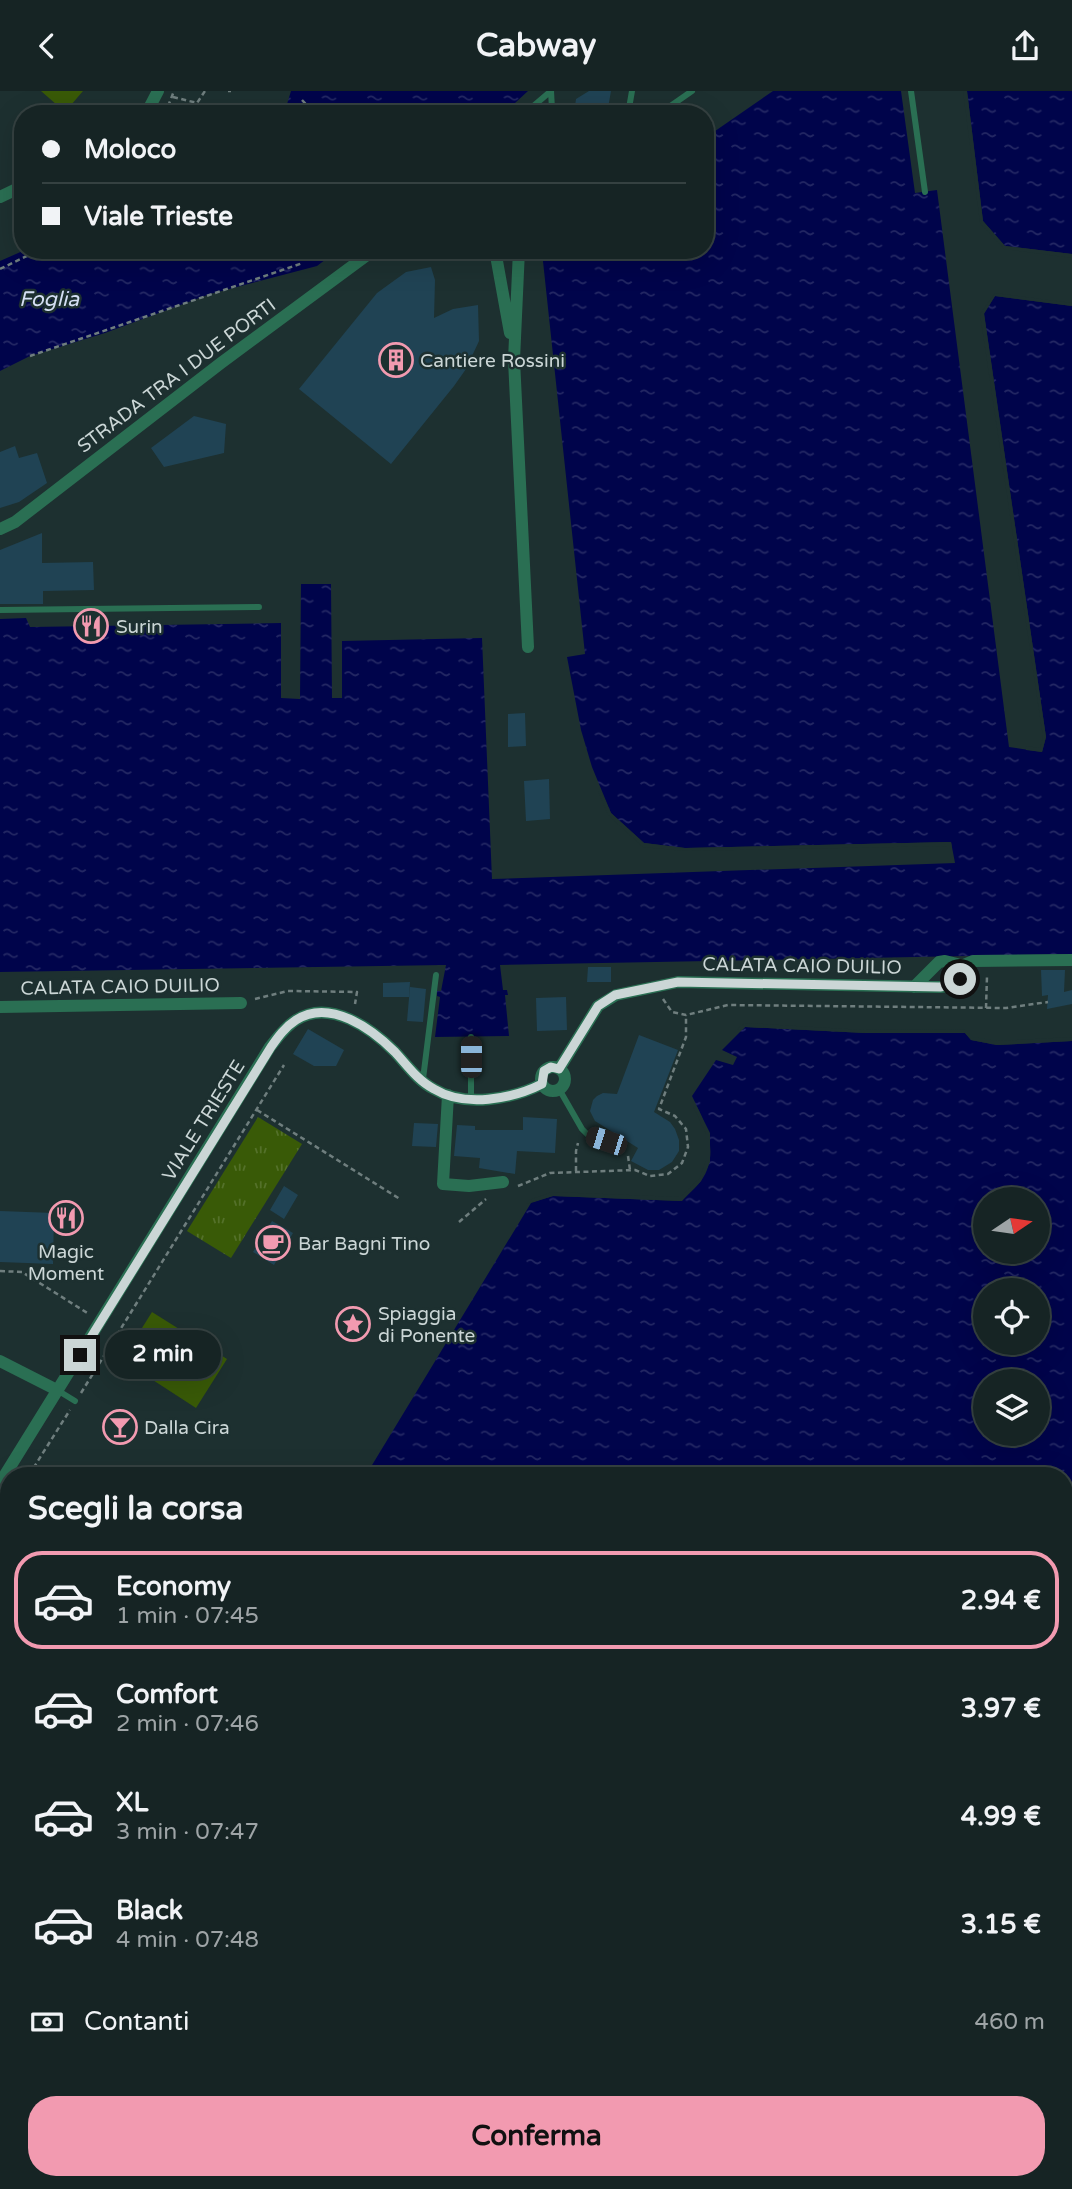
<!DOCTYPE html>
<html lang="it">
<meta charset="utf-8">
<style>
body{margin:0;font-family:"Varela Round",sans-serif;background:#1f2c2c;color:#f1f3f6;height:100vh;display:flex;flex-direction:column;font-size:26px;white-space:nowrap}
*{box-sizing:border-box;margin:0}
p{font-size:23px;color:#9ea4a6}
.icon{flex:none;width:38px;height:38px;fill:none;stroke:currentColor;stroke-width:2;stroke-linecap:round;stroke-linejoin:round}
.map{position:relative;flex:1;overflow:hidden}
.side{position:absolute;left:0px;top:1376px;width:1073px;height:723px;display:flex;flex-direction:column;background:#162424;border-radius:28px 28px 0 0;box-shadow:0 7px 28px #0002,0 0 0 2px #354141}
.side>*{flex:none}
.hud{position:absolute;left:14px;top:14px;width:700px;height:154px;border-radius:28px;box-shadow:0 7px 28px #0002,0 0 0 2px #354141;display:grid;align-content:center;height:154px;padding:0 28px;background:#162424}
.needle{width:46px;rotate:77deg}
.fabs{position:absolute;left:973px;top:1096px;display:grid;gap:14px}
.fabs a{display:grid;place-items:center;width:77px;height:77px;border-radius:50%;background:#162424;box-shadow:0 7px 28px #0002,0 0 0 2px #354141;font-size:35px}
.end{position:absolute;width:32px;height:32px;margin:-16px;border:9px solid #cbd6d6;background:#111;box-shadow:0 0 0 4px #111}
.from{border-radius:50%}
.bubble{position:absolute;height:49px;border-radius:24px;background:#162424;box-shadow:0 7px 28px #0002,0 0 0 2px #354141;font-size:23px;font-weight:700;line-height:49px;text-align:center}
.car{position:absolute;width:21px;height:42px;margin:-21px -10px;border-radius:9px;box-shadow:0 0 5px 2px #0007;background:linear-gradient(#222 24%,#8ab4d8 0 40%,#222 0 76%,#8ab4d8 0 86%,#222 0)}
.hud b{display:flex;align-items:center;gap:24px;height:66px;font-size:26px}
.hud b+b{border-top:2px solid #354141}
.hud i{width:18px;height:18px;background:#f1f3f6}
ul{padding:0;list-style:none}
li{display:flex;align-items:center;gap:21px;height:98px;margin:0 14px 10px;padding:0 14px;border:4px solid transparent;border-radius:28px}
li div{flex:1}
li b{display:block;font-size:26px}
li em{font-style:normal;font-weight:700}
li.selected{border-color:#f29ab0}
li>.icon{width:63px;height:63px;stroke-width:1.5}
h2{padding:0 28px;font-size:32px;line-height:84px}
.pay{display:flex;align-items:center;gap:18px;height:77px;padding:0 28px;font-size:26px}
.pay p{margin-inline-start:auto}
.cta{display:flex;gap:14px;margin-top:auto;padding:14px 28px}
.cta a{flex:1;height:80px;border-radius:28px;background:#f29ab0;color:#111;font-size:28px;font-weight:700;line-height:80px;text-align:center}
header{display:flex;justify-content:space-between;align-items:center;height:91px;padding:0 28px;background:#162424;font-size:32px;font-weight:700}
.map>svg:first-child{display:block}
.grass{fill:#395a07}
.park{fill:url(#park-tufts)}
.water{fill:url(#water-ripples);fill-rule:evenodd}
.pier{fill:#1d3030}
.building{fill:#204354}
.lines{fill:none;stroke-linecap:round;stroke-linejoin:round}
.path{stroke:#6f7e7e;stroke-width:2.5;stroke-dasharray:5 3.5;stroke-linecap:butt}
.lane{stroke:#2a6f53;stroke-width:6}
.street{stroke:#2a6f53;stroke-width:12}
.route{stroke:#cbd6d6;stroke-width:9}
.labels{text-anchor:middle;stroke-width:5;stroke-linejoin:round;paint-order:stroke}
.poi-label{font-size:19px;fill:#cbd6d6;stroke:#1d3030;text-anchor:start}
.street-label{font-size:19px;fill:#cbd6d6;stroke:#1d3030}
.water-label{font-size:21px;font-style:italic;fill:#d4dff4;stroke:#1d3030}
</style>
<header><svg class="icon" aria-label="back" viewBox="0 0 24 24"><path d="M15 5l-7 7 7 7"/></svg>Cabway<svg class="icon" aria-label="share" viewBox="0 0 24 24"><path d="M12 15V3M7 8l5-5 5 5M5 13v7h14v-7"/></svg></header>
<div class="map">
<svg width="1072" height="2098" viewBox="0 0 1072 2098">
<defs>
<pattern id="park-tufts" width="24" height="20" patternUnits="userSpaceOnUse" patternTransform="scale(1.75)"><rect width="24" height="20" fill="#395a07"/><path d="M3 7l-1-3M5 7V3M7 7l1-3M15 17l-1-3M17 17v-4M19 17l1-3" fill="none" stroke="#54712a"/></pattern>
<pattern id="water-ripples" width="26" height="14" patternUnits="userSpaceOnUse" patternTransform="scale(1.75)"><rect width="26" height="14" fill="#00044b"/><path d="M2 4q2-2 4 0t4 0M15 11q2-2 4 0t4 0" fill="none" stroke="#242864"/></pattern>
</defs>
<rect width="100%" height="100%" fill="#1d3030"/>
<path class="grass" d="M41 0H83L65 21Z
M152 1221 227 1268 196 1317 122 1269Z"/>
<path class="park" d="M258 1026 302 1053 231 1167 187 1140Z"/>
<path class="water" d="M291 0H528L503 23H284Z
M773 0H901L915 102 937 99 1009 656 1042 661 1046 646 984 222 995 205 1072 215V863L500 874 503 899H507L508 904H505L509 945 435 946 440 906 437 905V900H441L446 874 0 881V528L26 527 30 536 281 532V607L300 608 301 493H331L332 607H342V550L482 547 492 788 955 772 951 751 685 757 644 752 611 722 592 676 581 639 567 566 585 563 542 161 705 159V47Z
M967 0H1072V163L1005 155 983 130Z
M25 159H338L317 175 210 203 105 242 30 265 0 280V170Z
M745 936 865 942H965L971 949 997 954 1072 950V2098H0V1940L9 1932V2090H1064V1384H366L531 1112 553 1105 681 1110C688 1103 696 1097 701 1090 721 1061 705 1032 692 1005L716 969 733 974 737 966 722 959ZM985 1108H1038V1160H985ZM985 1199H1038V1251H985ZM985 1290H1038V1342H985Z"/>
<path class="pier" d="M963 0H967L983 130 1005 155 1072 163V167L1004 158 980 132Z
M995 202 1072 212V215L995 205 984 223 1046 646 1042 661 1026 659 1025 655 1040 657 1043 646 980 223Z
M598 700 602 702 611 722 644 752 685 757 951 751 952 757H948V755L685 760 643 756 608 724Z
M745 932 865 939 965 938 973 946 997 950 1072 946V950L997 954 971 949 965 942H865L745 936 742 939 737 938Z
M693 1015 697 1016 710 1042V1071L701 1090 682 1110 553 1105 526 1113 529 1109 552 1101 680 1106 699 1088 706 1070V1043Z"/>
<path class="building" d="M589 0H611L607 23H574L576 8Z
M431 176 435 189 434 227 453 218 478 214 479 250 466 278 454 295 391 373 299 298 377 202 406 181Z
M194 325 226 333 224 362 164 376 151 357Z
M15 355 19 367 37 362 47 392 19 411 0 417V361Z
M42 442V472L93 471 94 499 43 500V513H0V459Z
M525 622 526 655 508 656V623Z
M549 688 550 728 526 730 524 690Z
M588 876H611V891H587Z
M1041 879H1065L1064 901 1072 899V913L1047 918 1048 904 1042 905Z
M410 891 409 906H383V892Z
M410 896 426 898 423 931 407 930Z
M566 906 567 939 537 940 536 907Z
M308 938 344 959 336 975H314L293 963Z
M639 944 678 959 654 1021 670 1031 675 1038 679 1049V1060L672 1071 659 1079H648L631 1070 638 1057 595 1030 590 1020 593 1009 597 1005 603 1002 617 1003Z
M523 1026 557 1028 555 1062 517 1060 515 1083 479 1077 480 1067 454 1065 457 1034 475 1035V1039H523Z
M414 1032 438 1033 436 1056 412 1055Z
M284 1095 298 1104 284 1128 270 1119Z
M0 1120 54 1122 53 1173 0 1171Z
M272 1130 293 1142 274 1174 253 1161Z"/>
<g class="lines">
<path class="path" d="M228 0H231
M173 6 197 12 205 0
M302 9 315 23
M284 20 286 23
M165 23 174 0
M0 178 39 159
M30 265 303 172
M255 908 288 900 357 901 355 913
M663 908 672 921 686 924 728 914 1006 917 1048 911
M986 917 987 885
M257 1019 400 1108
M628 1065 630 1079
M576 1080V1060L578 1052
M518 1095 550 1082 635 1079 650 1085 668 1083 682 1072 688 1056 686 1038 675 1025 659 1018 686 946V924
M459 1131 486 1108
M0 1180 22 1181 89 1223
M81 1302 284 974
M29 1384 70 1319
M0 1415 5 1406
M0 1431 9 1417"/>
<path class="lane" d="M911 0 925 101
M524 23 551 0
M549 23 552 18 551 0
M628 23 632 0
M659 23 692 0
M0 519 259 516
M471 946V1007
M423 988 436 884
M559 998 582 1038 589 1045 623 1056
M57 1299 75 1310
M0 1458 9 1463"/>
<path class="street" d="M146 23 158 0
M0 106 23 95
M495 159 510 242
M519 159 514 269 528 556
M0 438 15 431 221 272 374 159
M959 876 973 870 1072 869
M0 916 241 912
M541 988a12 12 0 1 1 24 0a12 12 0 1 1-24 0Z
M559 978 598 915 616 904 678 891 940 896C949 896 955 894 960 888V879L957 873 945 870 939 871 914 896
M448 1004 443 1093 469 1095 503 1091
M0 1270 57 1299
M0 1392 270 956C278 946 285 936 296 929 330 907 372 938 395 961 407 974 418 990 434 998 465 1017 512 1008 542 993"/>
</g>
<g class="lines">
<path class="route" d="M80 1264 271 956C278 946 285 936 296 929 330 907 372 938 395 961 407 974 418 990 434 998 465 1017 512 1008 542 993L544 980 551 976 559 978 598 915 615 904 678 891 940 896 956 893 960 888"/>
</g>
<defs>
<g id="building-ring" transform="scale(1.75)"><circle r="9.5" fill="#1d3030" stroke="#f29ab0" stroke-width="1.5"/><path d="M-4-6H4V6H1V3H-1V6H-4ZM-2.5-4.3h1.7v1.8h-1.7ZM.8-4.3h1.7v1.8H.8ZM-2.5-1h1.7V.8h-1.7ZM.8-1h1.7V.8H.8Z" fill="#f29ab0"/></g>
<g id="restaurant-ring" transform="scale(1.75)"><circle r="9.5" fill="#1d3030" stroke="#f29ab0" stroke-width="1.5"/><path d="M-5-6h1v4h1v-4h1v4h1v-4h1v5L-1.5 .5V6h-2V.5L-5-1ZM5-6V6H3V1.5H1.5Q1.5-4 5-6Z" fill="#f29ab0"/></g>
<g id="cafe-ring" transform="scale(1.75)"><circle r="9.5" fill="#1d3030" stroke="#f29ab0" stroke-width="1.5"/><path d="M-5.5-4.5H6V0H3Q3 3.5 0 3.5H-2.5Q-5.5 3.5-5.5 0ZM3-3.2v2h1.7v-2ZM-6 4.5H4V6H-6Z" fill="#f29ab0"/></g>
<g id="sight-ring" transform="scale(1.75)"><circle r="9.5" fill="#1d3030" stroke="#f29ab0" stroke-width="1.5"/><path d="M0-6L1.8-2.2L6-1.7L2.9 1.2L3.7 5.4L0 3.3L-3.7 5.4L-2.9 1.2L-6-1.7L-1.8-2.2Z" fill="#f29ab0"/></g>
<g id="bar-ring" transform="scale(1.75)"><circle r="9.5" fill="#1d3030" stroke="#f29ab0" stroke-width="1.5"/><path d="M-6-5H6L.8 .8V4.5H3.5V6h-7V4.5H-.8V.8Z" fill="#f29ab0"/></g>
</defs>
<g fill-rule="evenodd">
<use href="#building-ring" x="396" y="269"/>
<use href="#restaurant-ring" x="91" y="535"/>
<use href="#restaurant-ring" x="66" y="1127"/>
<use href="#cafe-ring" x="273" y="1152"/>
<use href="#sight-ring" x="353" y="1233"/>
<use href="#bar-ring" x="120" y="1336"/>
</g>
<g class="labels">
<g class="poi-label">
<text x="420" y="276">Cantiere Rossini</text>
<text x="116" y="542">Surin</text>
<text x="298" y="1159">Bar Bagni Tino</text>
<text x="66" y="1167" text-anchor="middle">Magic<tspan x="66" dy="22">Moment</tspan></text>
<text x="378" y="1229">Spiaggia<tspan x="378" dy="22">di Ponente</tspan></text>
<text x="144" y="1343">Dalla Cira</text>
</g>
<g class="street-label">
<text transform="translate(176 284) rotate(-37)" y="7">STRADA TRA I DUE PORTI</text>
<text transform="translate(802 874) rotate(1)" y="7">CALATA CAIO DUILIO</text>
<text transform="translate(120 895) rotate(-1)" y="7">CALATA CAIO DUILIO</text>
<text transform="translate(203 1029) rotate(-58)" y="7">VIALE TRIESTE</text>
</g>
<g class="water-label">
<text x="49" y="215">Foglia</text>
</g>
</g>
</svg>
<div class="fabs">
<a><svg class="needle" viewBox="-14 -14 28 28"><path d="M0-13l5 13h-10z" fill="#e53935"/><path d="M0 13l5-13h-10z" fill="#9ea4a6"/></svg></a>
<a><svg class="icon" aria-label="locate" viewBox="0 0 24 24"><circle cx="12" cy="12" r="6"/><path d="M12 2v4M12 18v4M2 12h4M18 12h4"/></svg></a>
<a><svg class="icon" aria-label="layers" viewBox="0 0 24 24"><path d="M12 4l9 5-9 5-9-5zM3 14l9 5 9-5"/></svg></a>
</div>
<i class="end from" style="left:960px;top:888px"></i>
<i class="end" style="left:80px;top:1264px"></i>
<div class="bubble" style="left:105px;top:1239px;width:116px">2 min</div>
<i class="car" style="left:471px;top:966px;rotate:0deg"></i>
<i class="car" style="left:606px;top:1050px;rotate:288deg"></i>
<div class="hud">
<b><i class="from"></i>Moloco</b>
<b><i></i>Viale Trieste</b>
</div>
<section class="side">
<h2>Scegli la corsa</h2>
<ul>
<li class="selected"><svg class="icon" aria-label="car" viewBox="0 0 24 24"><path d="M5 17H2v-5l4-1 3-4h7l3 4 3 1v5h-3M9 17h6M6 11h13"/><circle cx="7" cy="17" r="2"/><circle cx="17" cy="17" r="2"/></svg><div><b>Economy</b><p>1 min · 07:45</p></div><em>2.94 €</em></li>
<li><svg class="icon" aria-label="car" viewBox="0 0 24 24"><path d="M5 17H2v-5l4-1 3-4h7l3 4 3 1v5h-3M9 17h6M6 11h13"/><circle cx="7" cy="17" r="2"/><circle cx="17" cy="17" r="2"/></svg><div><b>Comfort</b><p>2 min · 07:46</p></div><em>3.97 €</em></li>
<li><svg class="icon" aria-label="car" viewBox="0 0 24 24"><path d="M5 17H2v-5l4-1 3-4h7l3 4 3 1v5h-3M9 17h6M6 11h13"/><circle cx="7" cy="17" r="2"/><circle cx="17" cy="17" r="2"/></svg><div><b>XL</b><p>3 min · 07:47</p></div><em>4.99 €</em></li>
<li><svg class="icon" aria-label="car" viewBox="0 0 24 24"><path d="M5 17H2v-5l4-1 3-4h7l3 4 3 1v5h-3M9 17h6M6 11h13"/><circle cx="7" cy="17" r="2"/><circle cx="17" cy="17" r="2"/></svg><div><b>Black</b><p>4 min · 07:48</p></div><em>3.15 €</em></li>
</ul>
<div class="pay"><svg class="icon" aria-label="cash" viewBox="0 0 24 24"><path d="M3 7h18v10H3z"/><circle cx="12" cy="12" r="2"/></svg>Contanti<p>460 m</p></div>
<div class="cta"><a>Conferma</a></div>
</section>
</div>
